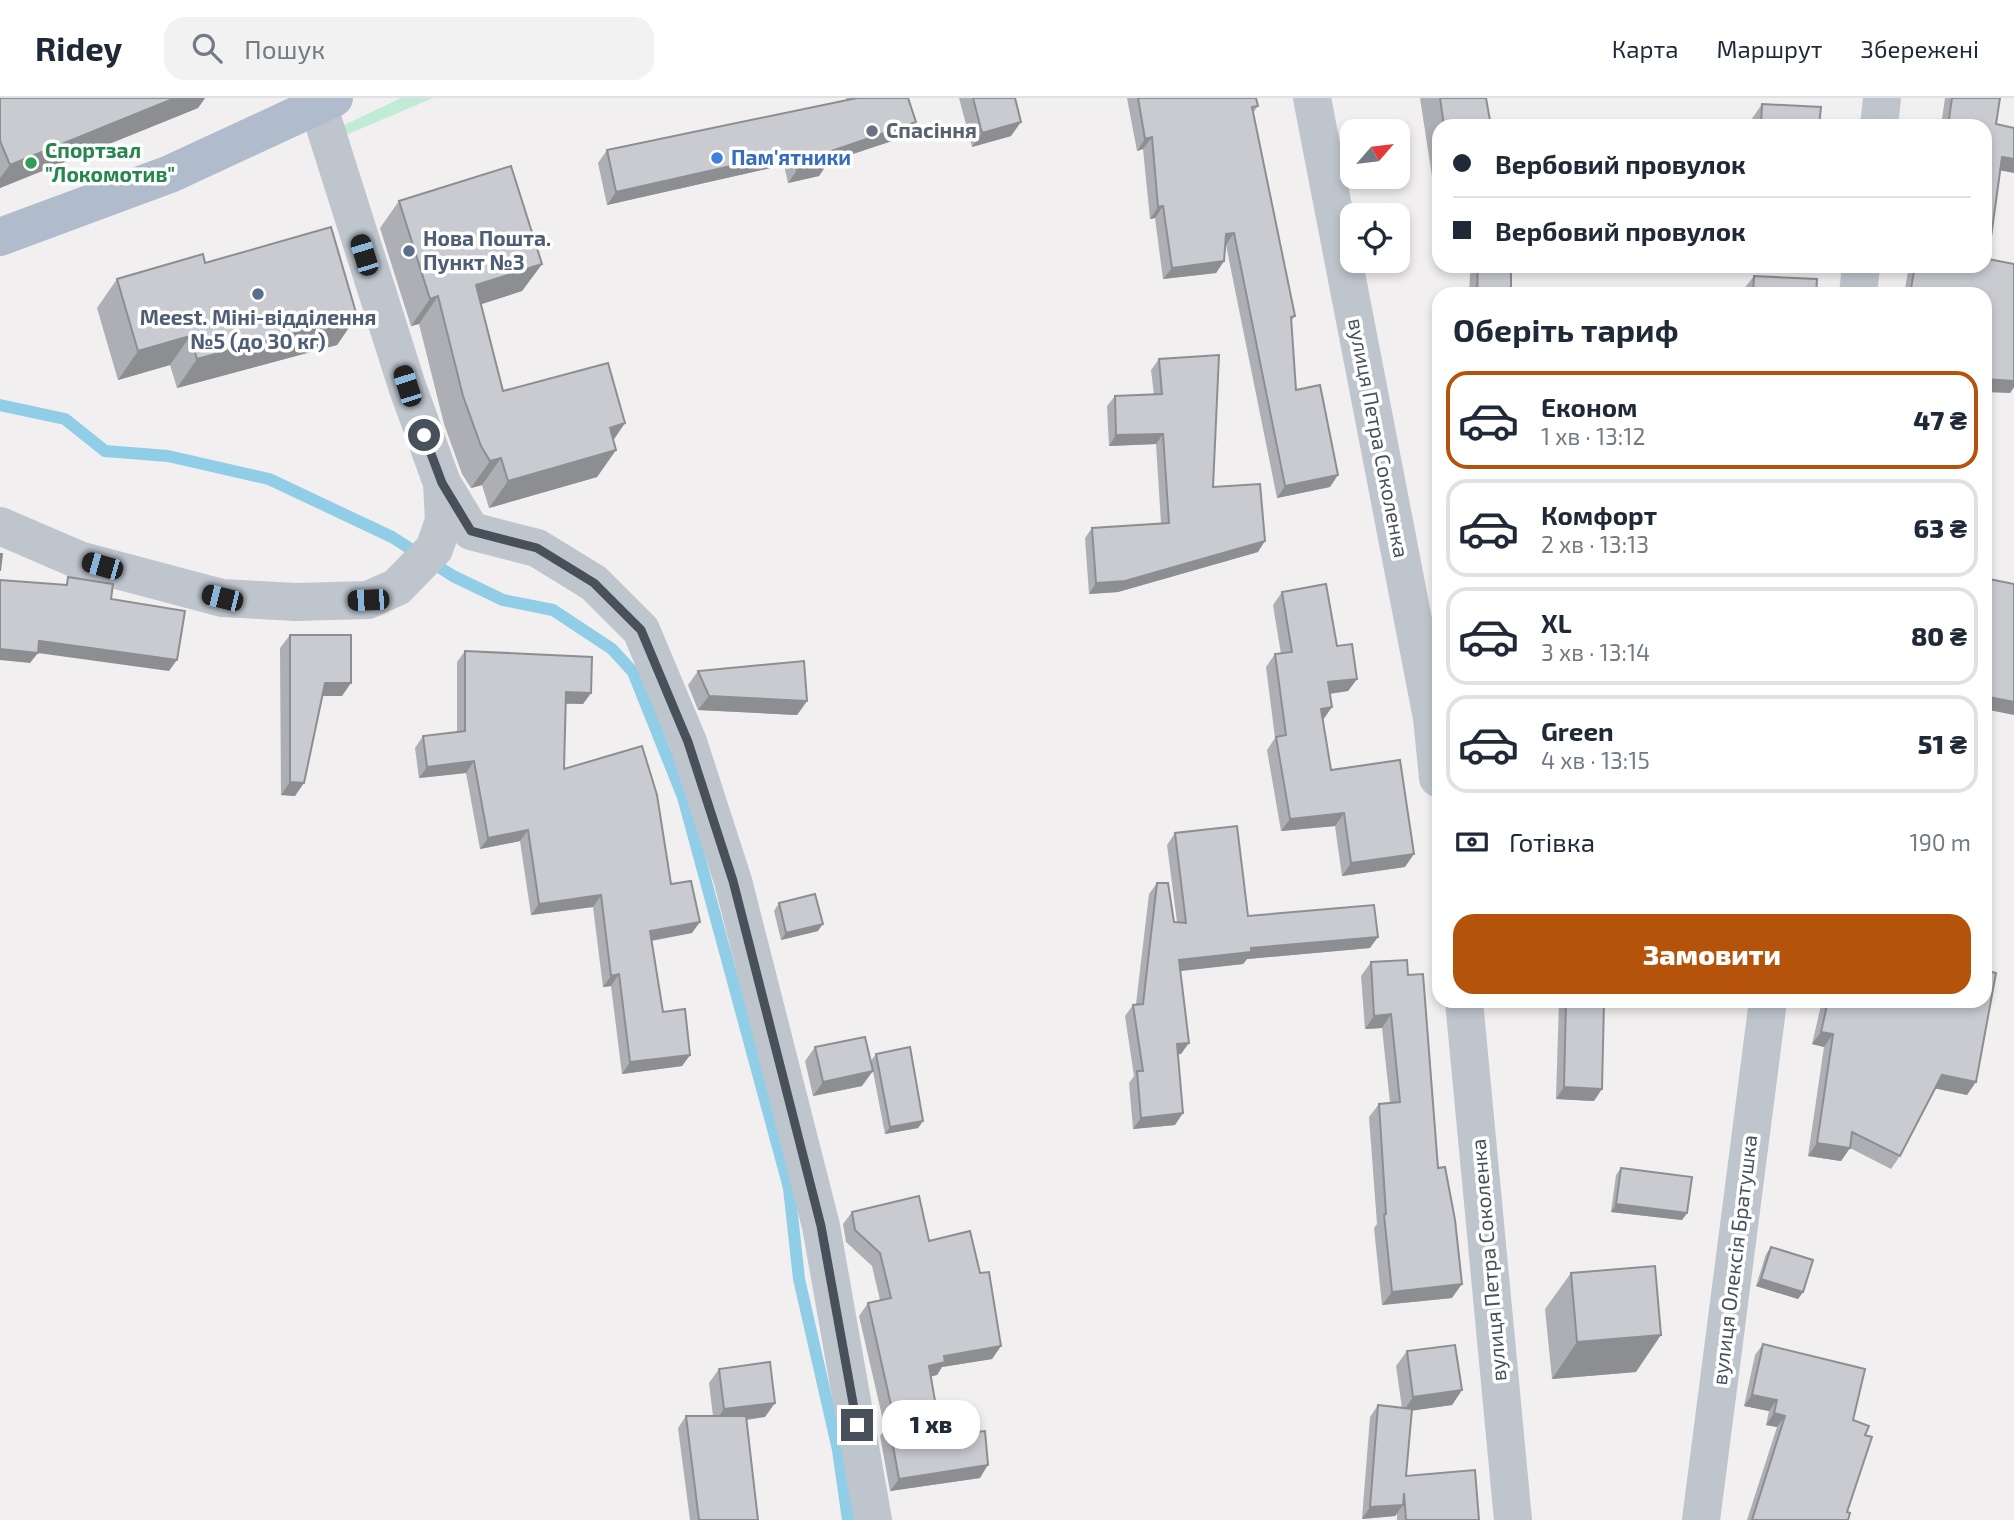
<!DOCTYPE html>
<html lang="uk">
<meta charset="utf-8">
<style>
body{margin:0;font-family:"Exo 2",sans-serif;background:#f2f2f3;color:#1f2937;height:100vh;display:flex;flex-direction:column;font-size:26px;white-space:nowrap}
*{box-sizing:border-box;margin:0}
p{font-size:23px;color:#747a83}
.icon{flex:none;width:38px;height:38px;fill:none;stroke:currentColor;stroke-width:2;stroke-linecap:round;stroke-linejoin:round}
.map{position:relative;flex:1;overflow:hidden}
.sheet{position:absolute;left:1432px;top:189px;width:560px;height:721px;display:flex;flex-direction:column;background:#fff;border-radius:21px;box-shadow:0 4px 10px #0003}
.sheet>*{flex:none}
.top-card{position:absolute;left:1432px;top:21px;width:560px;height:154px;border-radius:21px;box-shadow:0 4px 10px #0003;display:grid;align-content:center;height:154px;padding:0 21px;background:#fff}
.needle{width:46px;rotate:62deg}
.buttons{position:absolute;left:1340px;top:21px;display:grid;gap:14px}
.buttons a{display:grid;place-items:center;width:70px;height:70px;border-radius:14px;background:#fff;box-shadow:0 4px 10px #0003;font-size:35px}
.end{position:absolute;width:32px;height:32px;margin:-16px;border:9px solid #48515b;background:#fff;box-shadow:0 0 0 4px #fff}
.from{border-radius:50%}
.bubble{position:absolute;height:49px;border-radius:21px;background:#fff;box-shadow:0 4px 10px #0003;font-size:23px;font-weight:800;line-height:49px;text-align:center}
.car{position:absolute;width:21px;height:42px;margin:-21px -10px;border-radius:9px;box-shadow:0 0 5px 2px #0007;background:linear-gradient(#222 24%,#8ab4d8 0 40%,#222 0 76%,#8ab4d8 0 86%,#222 0)}
.top-card b{display:flex;align-items:center;gap:24px;height:66px;font-size:26px}
.top-card b+b{border-top:2px solid #e0e1e3}
.top-card i{width:18px;height:18px;background:#1f2937}
ul{padding:0;list-style:none}
li{display:flex;align-items:center;gap:21px;height:98px;margin:0 14px 10px;padding:0 7px;border:4px solid #e0e1e3;border-radius:21px}
li div{flex:1}
li b{display:block;font-size:26px}
li em{font-style:normal;font-weight:800}
li.selected{border-color:#b45309}
li>.icon{width:63px;height:63px;stroke-width:1.5}
h2{padding:0 21px;font-size:32px;line-height:84px}
.pay{display:flex;align-items:center;gap:18px;height:77px;padding:0 21px;font-size:26px}
.pay p{margin-inline-start:auto}
.action{display:flex;gap:14px;margin-top:auto;padding:14px 21px}
.action a{flex:1;height:80px;border-radius:21px;background:#b45309;color:#fff;font-size:28px;font-weight:800;line-height:80px;text-align:center}
header{display:flex;align-items:center;gap:42px;box-sizing:border-box;height:98px;padding:0 35px;background:#fff;border-bottom:2px solid #e0e1e3}
header strong{font-size:33px}
nav{display:flex;gap:38px;margin-inline-start:auto;font-size:24px}
.search{width:490px;height:63px;background:#f2f2f3;display:flex;align-items:center;gap:18px;box-sizing:border-box;padding:0 24px;border-radius:21px;color:#747a83;font-size:26px}
.map>svg:first-child{display:block}
.green{fill:#c0ecd5}
.lines{fill:none;stroke-linecap:round;stroke-linejoin:round}
.stream{stroke:#90cde7;stroke-width:12}
.minor{stroke:#bec5cd;stroke-width:38}
.primary{stroke:#b0bccc;stroke-width:38}
.wall{fill:#adafb4}
.shaded-wall{fill:#8d8e92}
.building{fill:#c9cbd1;stroke:#8d8e92;stroke-width:2}
.route{stroke:#48515b;stroke-width:9}
.worship-dot{fill:#6b7280;stroke:#fff;stroke-width:2.5}
.shop-dot{fill:#3f7fe0;stroke:#fff;stroke-width:2.5}
.leisure-dot{fill:#2e9e5b;stroke:#fff;stroke-width:2.5}
.service-dot{fill:#5c6f8a;stroke:#fff;stroke-width:2.5}
.labels{text-anchor:middle;stroke-width:7;stroke-linejoin:round;paint-order:stroke}
.worship-label{font-size:21px;font-weight:bold;fill:#5b616d;stroke:#fff;text-anchor:start}
.leisure-label{font-size:21px;font-weight:bold;fill:#27864d;stroke:#fff;text-anchor:start}
.shop-label{font-size:21px;font-weight:bold;fill:#366cbe;stroke:#fff;text-anchor:start}
.service-label{font-size:21px;font-weight:bold;fill:#4e5e75;stroke:#fff;text-anchor:start}
.street-label{font-size:21px;fill:#48515b;stroke:#fff}
</style>
<header>
<strong>Ridey</strong>
<div class="search"><svg class="icon" aria-label="search" viewBox="0 0 24 24"><circle cx="10" cy="10" r="6"/><path d="M15 15l6 6"/></svg>Пошук</div>
<nav><a>Карта</a><a>Маршрут</a><a>Збережені</a></nav>
</header>
<div class="map">
<svg width="2014" height="1422" viewBox="0 0 2014 1422">
<rect width="100%" height="100%" fill="#f1efef"/>
<path class="green" d="M401 0H433L341 39 338 30Z"/>
<g class="lines">
<path class="stream" d="M0 307 65 321 105 353 168 358 269 381 392 439 453 478 503 502 553 512 612 551 633 574 683 699 789 1090 799 1181 838 1352 848 1422"/>
<path class="minor" d="M1312 0 1432 620 1438 680
M318 7 407 288 442 385 471 433 537 450 594 485 641 532 688 644 733 783 821 1128 873 1422
M1879 28 1882 0
M1858 196 1861 168
M0 428 79 462 222 500 296 504 368 502 397 489 434 451 444 423 442 385
M1464 903 1513 1422
M1701 1422 1768 903"/>
<path class="primary" d="M0 139 170 76 334 0"/>
</g>
<path class="wall" d="M0 0H205L198 10 0 90Z
M846 0H908L907 38 828 64 819 78 788 85 784 67 607 107 598 65 607 52 847 2Z
M959 0H1015L1011 38 972 49Z
M1127 0H1256L1258 8 1253 15 1295 218 1291 223 1296 292 1330 389 1277 400 1226 147 1224 163 1216 175 1163 181 1155 120 1150 121 1143 51 1137 53Z
M1420 0H1486L1491 28H1438V117Z
M1945 0H2000L1996 26 2000 72 1988 161 2014 166V289L2010 295 1984 196H1904L1909 168H1984V28H1941Z
M1762 6 1819 28H1747Z
M399 103 542 166 522 193 481 206 503 293 625 325 613 342 616 352 597 379 489 410 482 387 471 390 462 376 444 326 419 226 411 228 380 130Z
M205 165 357 218 337 247 177 290 170 267 118 282 97 210 117 181Z
M1476 168H1511V196H1469L1470 176Z
M1754 178 1816 196H1746V188Z
M1159 261 1213 389 1258 454 1118 494 1089 496 1085 440 1092 430 1161 425 1156 346 1109 348 1107 308 1115 298 1154 297 1151 272Z
M1282 494 1337 548 1357 581 1348 593 1330 596 1323 622 1331 672 1405 769 1342 778 1335 728 1281 733 1267 652 1275 640 1266 569 1275 556H1281L1273 507Z
M290 537 342 598H322L295 698 281 697 280 550Z
M465 553 591 595 583 606H566L564 671 671 786 692 835 652 843 663 914 690 957 682 968 622 976 611 888 603 889 593 809 531 817 520 743 480 751 466 675 419 680 415 650 423 638 457 634V564Z
M698 573 807 603 797 617 698 612 688 587Z
M1175 735 1248 818 1370 850 1247 861 1243 866 1180 873 1181 956H1178L1175 1027 1133 1031 1129 985 1134 978 1125 918 1133 907 1136 906 1149 796 1157 785 1174 824H1177L1167 747Z
M779 805 818 833 781 842 774 813Z
M1371 864 1408 877 1438 1070 1452 1200 1382 1207 1374 1130 1377 1126 1369 1019 1379 1006 1390 1005 1382 930 1365 931 1361 878Z
M1559 903H1604L1594 1003 1556 1001Z
M1822 903H1984L1967 997 1935 990 1900 1058 1891 1071 1850 1050 1841 1063 1808 1058 1824 949 1812 946Z
M815 949 862 988 813 998 805 963Z
M876 956 923 1023 918 1030 885 1036 871 963Z
M1621 1070 1687 1115 1682 1122 1611 1114 1616 1077Z
M852 1114 929 1143 980 1175 1001 1248 992 1261 942 1269 937 1277 931 1278 941 1338 980 1380 890 1393 880 1338 885 1331 859 1218 868 1205 880 1202 872 1168 846 1144 843 1126Z
M1771 1149 1803 1194 1798 1201 1756 1188 1766 1156Z
M1571 1175 1636 1274 1552 1281 1545 1211Z
M1763 1246 1853 1322 1865 1337 1847 1414 1848 1422H1747L1777 1329 1766 1327 1769 1313 1744 1308 1755 1257Z
M1407 1253 1462 1292 1452 1307 1412 1312 1406 1378 1479 1422H1397V1416L1395 1418 1362 1421 1370 1319 1378 1307 1402 1310 1396 1268Z
M719 1271 765 1319 747 1322 758 1422H690L678 1330 686 1318H713L709 1285Z"/>
<path class="shaded-wall" d="M175 0H205L198 10 0 90V80L10 67Z
M916 24 907 38 817 68 828 65 819 78 788 85 797 72 826 55Z
M1021 24 1011 38 972 49 982 35Z
M1152 39 1143 51 1137 53 1145 41Z
M793 54 784 67 607 107 616 94Z
M2002 59 2014 61V75L1993 71Z
M1163 108 1155 120 1150 121 1158 109Z
M1234 135 1226 147 1217 148 1226 136Z
M1224 163 1216 175 1163 181 1172 170Z
M542 166 522 193 457 214 476 187Z
M438 198 419 226 411 228 430 201Z
M357 218 337 247 177 290 197 261Z
M190 238 170 267 118 282 138 253Z
M1984 281 2014 283V289L2010 295 1984 294Z
M625 325 606 353 610 330Z
M1163 336 1156 346 1109 348 1116 337Z
M616 352 597 379 489 410 508 383Z
M501 360 482 387 471 390 490 363Z
M1338 377 1330 389 1277 400 1285 388Z
M1265 443 1258 454 1118 494 1089 496 1096 485Z
M39 543 177 562 169 573 38 555 30 565 0 562V551Z
M1357 581 1348 593 1319 597 1328 584Z
M325 585H351L342 598H316Z
M566 594 591 595 583 606 558 605Z
M709 598 807 603 797 617 698 612Z
M1984 598 2014 604V617L1984 611Z
M1332 609 1323 622 1321 611Z
M474 663 466 675 419 680 427 669Z
M290 684 304 685 295 698 281 697Z
M1344 715 1335 728 1281 733 1290 721Z
M528 732 520 743 480 751 488 740Z
M1414 756 1405 769 1342 778 1351 765Z
M601 797 593 809 531 817 539 806Z
M700 824 692 835 642 844 650 833Z
M823 826 818 833 781 842 786 835Z
M1378 839 1370 850 1247 861 1243 866 1171 874 1179 862 1251 850Z
M619 876 611 888 603 889 611 878Z
M1391 916 1382 930 1365 931 1374 918Z
M1821 934 1833 936 1824 949 1812 946Z
M1189 945 1181 956 1169 958 1177 946Z
M690 957 682 968 622 976 630 964Z
M873 973 862 988 813 998 823 984Z
M1942 977 1976 984 1967 997 1933 990Z
M1564 989 1602 991 1594 1003 1556 1001Z
M1183 1015 1175 1027 1133 1031 1141 1020Z
M923 1023 918 1030 885 1036 890 1029Z
M1817 1045 1850 1050 1841 1063 1808 1058Z
M1616 1106 1687 1115 1682 1122 1611 1114Z
M1761 1181 1803 1194 1798 1201 1756 1188Z
M1462 1186 1452 1200 1382 1207 1392 1194Z
M1661 1237 1636 1274 1552 1281 1577 1244Z
M1001 1248 992 1261 942 1269 937 1277 920 1281 929 1268 944 1258Z
M1462 1292 1452 1307 1403 1314 1413 1299Z
M1752 1297 1777 1302 1769 1313 1744 1308Z
M775 1305 765 1319 714 1325 724 1311Z
M1774 1315 1785 1318 1777 1329 1766 1327Z
M988 1367 980 1380 890 1393 899 1381Z
M1403 1407 1395 1418 1362 1421 1370 1409Z"/>
<path class="building" d="M0 0H175L10 67 0 43Z
M857 0H908L916 24 826 55 828 65 797 72 793 54 616 94 607 52Z
M973 0H1015L1021 24 982 35Z
M1138 0H1256L1258 8 1252 9 1295 218 1291 219 1296 292 1320 287 1338 377 1285 388 1234 135 1226 136 1224 163 1172 170 1163 108 1158 109 1152 39 1145 41Z
M1440 0H1486L1491 28H1444Z
M1952 0H2000L1996 26 2014 30V61L2002 59 1988 161 2014 166V283L1984 281V196H1910L1915 168H1984V28H1948Z
M1762 6 1821 9 1819 28H1761Z
M511 68 542 166 476 187 503 293 608 265 625 325 610 330 616 352 508 383 501 360 490 363 481 348 463 298 438 198 430 201 399 103Z
M331 129 357 218 197 261 190 238 138 253 117 181 203 156 205 165Z
M1478 168H1511V196H1477Z
M1754 178 1817 181 1816 196H1753Z
M1219 257 1213 389 1260 386 1265 443 1125 483 1096 485 1092 430 1169 425 1163 336 1116 337 1115 298 1162 296 1159 261Z
M0 456H2L0 473Z
M68 479 113 486 111 501 185 513 177 562 39 543 38 555 0 551V482L67 487Z
M1984 480 2014 486V604L1984 598 1987 579H1984Z
M1326 486 1337 548 1352 546 1357 581 1328 584 1332 609 1321 611 1331 672 1400 662 1414 756 1351 765 1344 715 1290 721 1276 639 1286 637 1275 556 1292 554 1282 494Z
M290 537H351V585H325L304 685 290 684Z
M465 553 592 559 591 595 566 594 564 671 642 648 657 697 671 786 691 783 700 824 650 833 663 914 685 911 690 957 630 964 619 876 611 878 601 797 539 806 528 732 488 740 474 663 427 669 423 638 465 633Z
M804 563 807 603 709 598 698 573Z
M1237 728 1248 818 1374 807 1378 839 1251 850V854L1179 862 1189 945 1177 946 1183 1015 1141 1020 1137 973H1143L1133 907 1143 906 1157 785H1168L1174 824 1186 825 1175 735Z
M815 796 823 826 786 835 779 805Z
M1407 862 1408 877 1423 876 1438 1070 1445 1069 1455 1122 1462 1186 1392 1194 1384 1117 1386 1116 1379 1006 1400 1004 1391 916 1374 918 1371 864Z
M1984 872 1996 875 1976 984 1942 977 1900 1058 1852 1034 1850 1050 1817 1045 1833 936 1821 934 1828 903H1984Z
M1566 903H1604L1602 991 1564 989Z
M865 939 873 973 823 984 815 949Z
M910 949 923 1023 890 1029 876 956Z
M1621 1070 1692 1079 1687 1115 1616 1106Z
M919 1098 929 1143 970 1133 980 1175 989 1174 1001 1248 944 1258 945 1264 929 1268 941 1338 985 1333 988 1367 899 1381 889 1326 895 1325 868 1205 891 1200 880 1155 855 1132 852 1114Z
M1771 1149 1813 1162 1803 1194 1761 1181Z
M1655 1168 1661 1237 1577 1244 1571 1175Z
M1763 1246 1865 1271 1853 1322 1869 1328 1865 1337 1872 1339 1847 1414 1850 1415 1848 1422H1752L1785 1318 1774 1315 1777 1302 1752 1297Z
M1455 1247 1462 1292 1413 1299 1407 1253Z
M770 1264 775 1305 724 1311 719 1271Z
M1378 1307 1412 1311 1406 1378 1475 1372 1479 1422H1406L1404 1395 1403 1407 1370 1409Z
M686 1318H746L758 1422H699Z"/>
<g class="lines">
<path class="route" d="M424 337 442 385 471 433 537 450 594 485 641 532 688 644 733 783 821 1128 857 1327"/>
</g>
<circle class="worship-dot" cx="872" cy="33" r="7"/>
<circle class="shop-dot" cx="717" cy="60" r="7"/>
<circle class="leisure-dot" cx="31" cy="65" r="7"/>
<g class="service-dot">
<circle cx="409" cy="153" r="7"/>
<circle cx="258" cy="196" r="7"/>
</g>
<g class="labels">
<g class="worship-label">
<text x="886" y="40">Спасіння</text>
</g>
<g class="leisure-label">
<text x="45" y="60">Спортзал<tspan x="45" dy="24">"Локомотив"</tspan></text>
</g>
<g class="shop-label">
<text x="731" y="67">Пам'ятники</text>
</g>
<g class="service-label">
<text x="423" y="148">Нова Пошта.<tspan x="423" dy="24">Пункт №3</tspan></text>
<text x="258" y="227" text-anchor="middle">Meest. Міні-відділення<tspan x="258" dy="24">№5 (до 30 кг)</tspan></text>
</g>
<g class="street-label">
<text transform="translate(1378 340) rotate(79)" y="7">вулиця Петра Соколенка</text>
<text transform="translate(1489 1162) rotate(-95)" y="7">вулиця Петра Соколенка</text>
<text transform="translate(1735 1162) rotate(-83)" y="7">вулиця Олексія Братушка</text>
</g>
</g>
</svg>
<div class="buttons">
<a><svg class="needle" viewBox="-14 -14 28 28"><path d="M0-13l5 13h-10z" fill="#e53935"/><path d="M0 13l5-13h-10z" fill="#747a83"/></svg></a>
<a><svg class="icon" aria-label="locate" viewBox="0 0 24 24"><circle cx="12" cy="12" r="6"/><path d="M12 2v4M12 18v4M2 12h4M18 12h4"/></svg></a>
</div>
<i class="end from" style="left:424px;top:337px"></i>
<i class="end" style="left:857px;top:1327px"></i>
<div class="bubble" style="left:882px;top:1302px;width:98px">1 хв</div>
<i class="car" style="left:364px;top:157px;rotate:343deg"></i>
<i class="car" style="left:407px;top:288px;rotate:342deg"></i>
<i class="car" style="left:102px;top:468px;rotate:286deg"></i>
<i class="car" style="left:222px;top:500px;rotate:284deg"></i>
<i class="car" style="left:368px;top:502px;rotate:268deg"></i>
<div class="top-card">
<b><i class="from"></i>Вербовий провулок</b>
<b><i></i>Вербовий провулок</b>
</div>
<section class="sheet">
<h2>Оберіть тариф</h2>
<ul>
<li class="selected"><svg class="icon" aria-label="car" viewBox="0 0 24 24"><path d="M5 17H2v-5l4-1 3-4h7l3 4 3 1v5h-3M9 17h6M6 11h13"/><circle cx="7" cy="17" r="2"/><circle cx="17" cy="17" r="2"/></svg><div><b>Економ</b><p>1 хв · 13:12</p></div><em>47 ₴</em></li>
<li><svg class="icon" aria-label="car" viewBox="0 0 24 24"><path d="M5 17H2v-5l4-1 3-4h7l3 4 3 1v5h-3M9 17h6M6 11h13"/><circle cx="7" cy="17" r="2"/><circle cx="17" cy="17" r="2"/></svg><div><b>Комфорт</b><p>2 хв · 13:13</p></div><em>63 ₴</em></li>
<li><svg class="icon" aria-label="car" viewBox="0 0 24 24"><path d="M5 17H2v-5l4-1 3-4h7l3 4 3 1v5h-3M9 17h6M6 11h13"/><circle cx="7" cy="17" r="2"/><circle cx="17" cy="17" r="2"/></svg><div><b>XL</b><p>3 хв · 13:14</p></div><em>80 ₴</em></li>
<li><svg class="icon" aria-label="car" viewBox="0 0 24 24"><path d="M5 17H2v-5l4-1 3-4h7l3 4 3 1v5h-3M9 17h6M6 11h13"/><circle cx="7" cy="17" r="2"/><circle cx="17" cy="17" r="2"/></svg><div><b>Green</b><p>4 хв · 13:15</p></div><em>51 ₴</em></li>
</ul>
<div class="pay"><svg class="icon" aria-label="cash" viewBox="0 0 24 24"><path d="M3 7h18v10H3z"/><circle cx="12" cy="12" r="2"/></svg>Готівка<p>190 m</p></div>
<div class="action"><a>Замовити</a></div>
</section>
</div>
